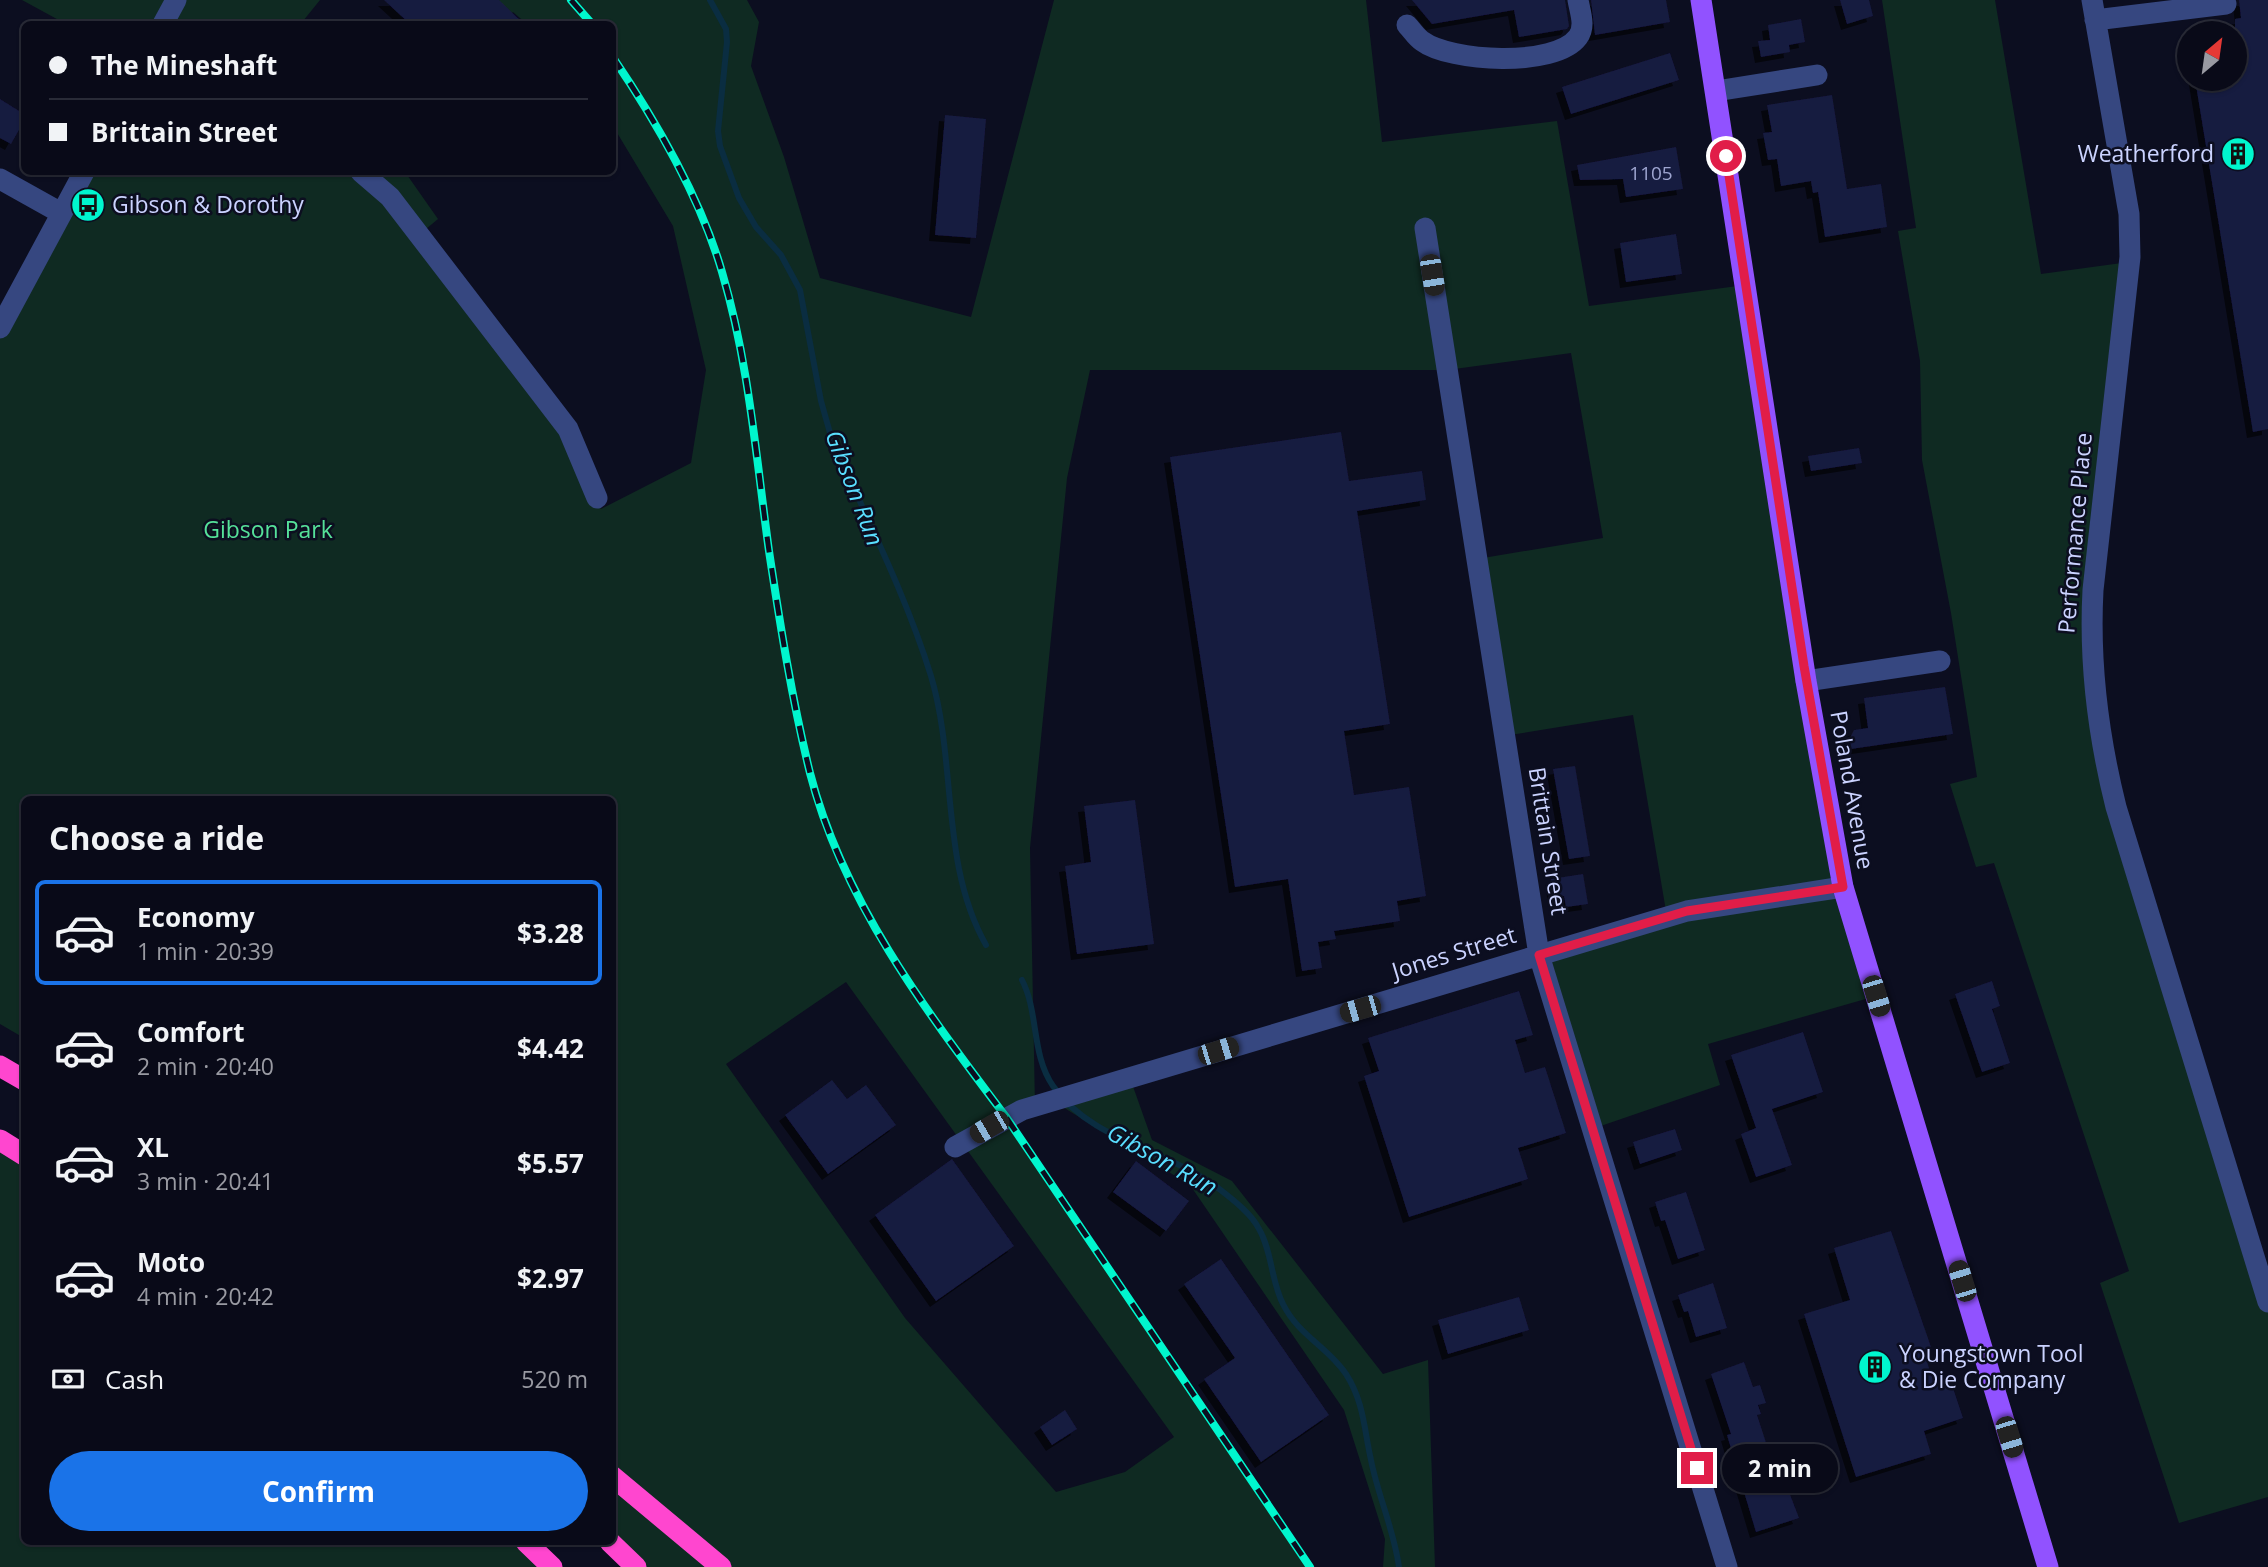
<!DOCTYPE html>
<meta charset="utf-8">
<style>
body{margin:0;font-family:"Open Sans",sans-serif;background:#121321;color:#f1f3f6;height:100vh;display:flex;flex-direction:column;font-size:26px;white-space:nowrap}
*{box-sizing:border-box;margin:0}
p{font-size:23px;color:#999aa2}
.icon{flex:none;width:38px;height:38px;fill:none;stroke:currentColor;stroke-width:2;stroke-linecap:round;stroke-linejoin:round}
.map{position:relative;flex:1;overflow:hidden}
.panel{position:absolute;left:21px;top:796px;width:595px;height:749px;display:flex;flex-direction:column;background:#090a18;border-radius:10px;box-shadow:0 2px 5px #0004,0 0 0 2px #292b37}
.panel>*{flex:none}
.hud{position:absolute;left:21px;top:21px;width:595px;height:154px;border-radius:10px;box-shadow:0 2px 5px #0004,0 0 0 2px #292b37;display:grid;align-content:center;height:154px;padding:0 28px;background:#090a18}
.needle{width:46px;rotate:29deg}
.buttons{position:absolute;left:2177px;top:21px;display:grid;gap:14px}
.buttons a{display:grid;place-items:center;width:70px;height:70px;border-radius:50%;background:#090a18;box-shadow:0 2px 5px #0004,0 0 0 2px #292b37;font-size:35px}
.end{position:absolute;width:32px;height:32px;margin:-16px;border:9px solid #e11d48;background:#fff;box-shadow:0 0 0 4px #fff}
.from{border-radius:50%}
.bubble{position:absolute;height:49px;border-radius:24px;background:#090a18;box-shadow:0 2px 5px #0004,0 0 0 2px #292b37;font-size:23px;font-weight:700;line-height:49px;text-align:center}
.car{position:absolute;width:21px;height:42px;margin:-21px -10px;border-radius:9px;box-shadow:0 0 5px 2px #0007;background:linear-gradient(#222 24%,#8ab4d8 0 40%,#222 0 76%,#8ab4d8 0 86%,#222 0)}
.hud b{display:flex;align-items:center;gap:24px;height:66px;font-size:26px}
.hud b+b{border-top:2px solid #292b37}
.hud i{width:18px;height:18px;background:#f1f3f6}
ul{padding:0;list-style:none}
li{display:flex;align-items:center;gap:21px;height:105px;margin:0 14px 10px;padding:0 14px;border:4px solid transparent;border-radius:10px}
li div{flex:1}
li b{display:block;font-size:26px}
li em{font-style:normal;font-weight:700}
li.active{border-color:#1a73e8}
li>.icon{width:63px;height:63px;stroke-width:1.5}
h2{padding:0 28px;font-size:32px;line-height:84px}
.pay{display:flex;align-items:center;gap:18px;height:77px;padding:0 28px;font-size:26px}
.pay p{margin-inline-start:auto}
.action{display:flex;gap:14px;margin-top:auto;padding:14px 28px}
.action a{flex:1;height:80px;border-radius:42px;background:#1a73e8;color:#fff;font-size:28px;font-weight:700;line-height:80px;text-align:center}
.map>svg:first-child{display:block}
.green{fill:#0f2a22;fill-rule:evenodd}
.lines{fill:none;stroke-linecap:round;stroke-linejoin:round}
.stream{stroke:#0a2d41;stroke-width:6}
.building{fill:#181a41;filter:url(#shadow)}
.minor{stroke:#364780;stroke-width:21}
.major{stroke:#9152ff;stroke-width:21}
.highway{stroke:#ff46cf;stroke-width:21}
.rail-casing{stroke:#00f6ce;stroke-width:8}
.rail{stroke:#0c0e20;stroke-width:5;stroke-dasharray:16;stroke-linecap:butt}
.route{stroke:#e11d48;stroke-width:9}
.labels{text-anchor:middle;stroke-width:5;stroke-linejoin:round;paint-order:stroke}
.number-label{font-size:19px;fill:#9ea5d0}
.poi-label{font-size:23px;fill:#cbd3ff;stroke:#0c0e20;text-anchor:start}
.park-label{font-size:23px;fill:#55e199;stroke:#0c0e20}
.street-label{font-size:23px;fill:#cbd3ff;stroke:#0c0e20}
.water-label{font-size:24px;font-style:italic;fill:#59deff;stroke:#0c0e20}
</style>
<div class="map">
<svg width="2268" height="1567" viewBox="0 0 2268 1567">
<defs>
<filter id="shadow"><feDropShadow dx="-6" dy="6" stdDeviation="0" flood-color="#0009"/></filter>
</defs>
<rect width="100%" height="100%" fill="#0c0e20"/>
<path class="green" d="M22 0H320L303 21 305 24H66Z
M499 0H747L759 22 751 66 784 157 820 278 971 317 1054 0H1366L1382 142 1557 121 1589 306 1745 285 1806 681 1876 996 1708 1044 1720 1085 1592 1129 1539 955 1667 917 1633 715 1504 736 1477 559 1603 538 1571 353 1447 370H1090L1067 478 1030 848 1035 1106 1003 1119 1308 1567H636L612 1542V800H24V1038L0 1024V328L84 172H405L438 219 420 234 568 429 601 509 691 463 706 370 673 226 613 126 612 24H527L513 12 501 24H492ZM846 982 1174 1437 1125 1472 1056 1492 905 1318 726 1064Z
M1882 0H1995L2041 274 2129 262 2098 529V724L2268 1302V1497L2179 1523 2100 1283 2129 1271 1994 863 1976 867 1950 784 1977 777 1951 613 1922 460 1920 361 1898 231 1916 228Z
M1130 1078 1152 1140 1232 1181 1383 1374 1428 1360 1435 1567H1383L1385 1539 1344 1410 1190 1185 1053 1101Z
M0 1139 24 1155V1542H526L552 1567H0Z"/>
<g class="lines">
<path class="stream" d="M710 0 726 29 727 42 718 131 720 146 739 198 756 227 781 255 800 290 821 401 832 440C866 517 906 595 931 676 957 763 940 864 986 945
M1022 980C1039 1013 1031 1054 1053 1086 1091 1141 1168 1150 1218 1188 1232 1199 1251 1213 1259 1229 1272 1251 1271 1281 1283 1304 1298 1335 1328 1347 1346 1374 1364 1402 1364 1429 1371 1460 1378 1496 1394 1530 1399 1567"/>
</g>
<path class="building" d="M384 0H499L524 24H410Z
M1412 0H1565L1569 26 1567 29 1519 37 1514 10 1432 24Z
M1591 0H1666L1670 22 1595 35Z
M1840 0H1869L1873 16 1847 24Z
M2239 0H2268V429L2253 432 2195 79H2235V19L2241 18Z
M1801 19 1805 42 1789 45 1790 52 1761 57 1758 41 1770 40 1768 25Z
M1670 53 1679 80 1571 114 1562 87Z
M1832 95 1847 189 1881 184 1887 227 1825 237 1818 192 1813 193 1811 181 1781 186 1777 159 1768 160 1763 133 1772 132 1767 105Z
M0 99 24 114V121L11 144 0 138Z
M945 115 986 119 976 238 935 235Z
M1676 147 1683 189 1626 197 1623 179 1580 180 1577 165Z
M1676 234 1682 274 1626 282 1620 243Z
M1341 432 1349 481 1422 471 1426 500 1357 511 1390 724 1344 731 1354 795 1409 787 1426 896 1397 901 1400 921 1334 931 1336 939 1318 942 1322 968 1302 971 1288 879 1235 887 1170 457Z
M1859 448 1862 463 1811 471 1808 456Z
M1945 687 1953 734 1851 749 1850 738 1854 730 1868 728 1864 698Z
M1575 766 1590 856 1569 859 1553 769Z
M1135 800 1154 944 1077 954 1065 866 1091 862 1084 806Z
M1583 874 1588 904 1566 907 1564 896 1554 897 1551 879Z
M1992 981 2000 1006 1992 1009 2010 1063 1982 1072 1955 994Z
M1519 991 1533 1035 1515 1040 1525 1073 1545 1067 1566 1133 1518 1148 1528 1179 1409 1217 1364 1076 1379 1071 1368 1038Z
M1803 1032 1823 1092 1772 1109 1792 1165 1756 1177 1741 1134 1756 1128 1731 1055Z
M832 1080 847 1099 866 1085 896 1125 828 1174 785 1115Z
M1675 1129 1682 1150 1640 1164 1633 1142Z
M952 1159 1014 1246 936 1301 875 1215Z
M1136 1161 1189 1201 1166 1231 1113 1192Z
M1686 1192 1705 1250 1678 1259 1665 1220 1661 1221 1655 1202Z
M1891 1231 1932 1350 1924 1352 1935 1387 1951 1382 1963 1418 1924 1431 1931 1454 1856 1477 1804 1314 1850 1300 1834 1248Z
M1221 1259 1329 1415 1261 1462 1204 1379 1235 1358 1184 1284Z
M1713 1283 1727 1328 1696 1337 1688 1311 1684 1312 1678 1295Z
M1519 1297 1529 1330 1448 1354 1438 1320Z
M1744 1362 1753 1387 1760 1385 1766 1403 1758 1405 1761 1414 1757 1415 1769 1452 1773 1450 1799 1518 1756 1532 1727 1435 1731 1434 1711 1374Z
M1065 1410 1077 1429 1052 1445 1040 1427Z"/>
<g class="lines">
<path class="minor" d="M2092 0 2129 214 2130 257 2093 590C2089 664 2098 735 2116 807L2268 1302
M2095 20 2226 4
M163 24 176 0
M1407 25C1412 30 1416 37 1422 41 1450 62 1555 68 1578 37 1586 26 1580 12 1578 0
M1716 91 1817 75
M361 172 390 197 568 429 597 498
M0 179 61 213
M1425 228 1539 955 1727 1567
M0 328 84 172
M1806 681 1940 661
M955 1147 1022 1110 1687 911 1843 887"/>
<path class="major" d="M1701 0 1806 681 1843 887 2048 1567"/>
<path class="highway" d="M0 1066 24 1080
M0 1140 24 1155
M612 1476 721 1567
M526 1542 552 1567
M610 1542 636 1567"/>
<g class="rail-casing">
<path id="rail" d="M571 0 592 24
M612 56C654 118 701 199 722 272 749 363 756 457 769 551 780 624 792 700 810 773 843 902 927 1012 1006 1117L1310 1567"/>
</g>
<use href="#rail" class="rail"/>
</g>
<g class="lines">
<path class="route" d="M1697 1468 1539 955 1687 911 1843 887 1804 666 1726 156"/>
</g>
<defs>
<g id="building-disc" transform="scale(1.75)"><circle r="9.5" fill="#00f6ce" stroke="#0c0e20"/><path d="M-4-6H4V6H1V3H-1V6H-4ZM-2.5-4.3h1.7v1.8h-1.7ZM.8-4.3h1.7v1.8H.8ZM-2.5-1h1.7V.8h-1.7ZM.8-1h1.7V.8H.8Z" fill="#111"/></g>
<g id="bus-disc" transform="scale(1.75)"><circle r="9.5" fill="#00f6ce" stroke="#0c0e20"/><path d="M-5-6H5V4H4V6H2V4H-2V6H-4V4H-5ZM-3.5-4V0h7V-4ZM-3.5 1.2v1.5H-2V1.2ZM2 1.2v1.5H3.5V1.2Z" fill="#111"/></g>
</defs>
<g fill-rule="evenodd">
<use href="#building-disc" x="2238" y="154"/>
<use href="#bus-disc" x="88" y="205"/>
<use href="#building-disc" x="1875" y="1367"/>
</g>
<g class="labels">
<g class="number-label">
<text x="1651" y="180">1105</text>
</g>
<g class="poi-label">
<text x="2214" y="162" text-anchor="end">Weatherford</text>
<text x="112" y="213">Gibson &amp; Dorothy</text>
<text x="1899" y="1362">Youngstown Tool<tspan x="1899" dy="26">&amp; Die Company</tspan></text>
</g>
<g class="park-label">
<text x="268" y="538">Gibson Park</text>
</g>
<g class="street-label">
<text transform="translate(2075 533) rotate(-85)" y="8">Performance Place</text>
<text transform="translate(1852 790) rotate(80)" y="8">Poland Avenue</text>
<text transform="translate(1548 841) rotate(81)" y="8">Brittain Street</text>
<text transform="translate(1454 953) rotate(-17)" y="8">Jones Street</text>
</g>
<g class="water-label">
<text transform="translate(854 488) rotate(69)" y="8">Gibson Run</text>
<text transform="translate(1162 1160) rotate(29)" y="8">Gibson Run</text>
</g>
</g>
</svg>
<div class="buttons">
<a><svg class="needle" viewBox="-14 -14 28 28"><path d="M0-13l5 13h-10z" fill="#e53935"/><path d="M0 13l5-13h-10z" fill="#999aa2"/></svg></a>
</div>
<i class="end from" style="left:1726px;top:156px"></i>
<i class="end" style="left:1697px;top:1468px"></i>
<div class="bubble" style="left:1722px;top:1444px;width:116px">2 min</div>
<i class="car" style="left:1432px;top:275px;rotate:171deg"></i>
<i class="car" style="left:1876px;top:996px;rotate:163deg"></i>
<i class="car" style="left:1360px;top:1009px;rotate:254deg"></i>
<i class="car" style="left:1218px;top:1051px;rotate:73deg"></i>
<i class="car" style="left:989px;top:1127px;rotate:240deg"></i>
<i class="car" style="left:1962px;top:1281px;rotate:343deg"></i>
<i class="car" style="left:2009px;top:1437px;rotate:163deg"></i>
<div class="hud">
<b><i class="from"></i>The Mineshaft</b>
<b><i></i>Brittain Street</b>
</div>
<section class="panel">
<h2>Choose a ride</h2>
<ul>
<li class="active"><svg class="icon" aria-label="car" viewBox="0 0 24 24"><path d="M5 17H2v-5l4-1 3-4h7l3 4 3 1v5h-3M9 17h6M6 11h13"/><circle cx="7" cy="17" r="2"/><circle cx="17" cy="17" r="2"/></svg><div><b>Economy</b><p>1 min · 20:39</p></div><em>$3.28</em></li>
<li><svg class="icon" aria-label="car" viewBox="0 0 24 24"><path d="M5 17H2v-5l4-1 3-4h7l3 4 3 1v5h-3M9 17h6M6 11h13"/><circle cx="7" cy="17" r="2"/><circle cx="17" cy="17" r="2"/></svg><div><b>Comfort</b><p>2 min · 20:40</p></div><em>$4.42</em></li>
<li><svg class="icon" aria-label="car" viewBox="0 0 24 24"><path d="M5 17H2v-5l4-1 3-4h7l3 4 3 1v5h-3M9 17h6M6 11h13"/><circle cx="7" cy="17" r="2"/><circle cx="17" cy="17" r="2"/></svg><div><b>XL</b><p>3 min · 20:41</p></div><em>$5.57</em></li>
<li><svg class="icon" aria-label="car" viewBox="0 0 24 24"><path d="M5 17H2v-5l4-1 3-4h7l3 4 3 1v5h-3M9 17h6M6 11h13"/><circle cx="7" cy="17" r="2"/><circle cx="17" cy="17" r="2"/></svg><div><b>Moto</b><p>4 min · 20:42</p></div><em>$2.97</em></li>
</ul>
<div class="pay"><svg class="icon" aria-label="cash" viewBox="0 0 24 24"><path d="M3 7h18v10H3z"/><circle cx="12" cy="12" r="2"/></svg>Cash<p>520 m</p></div>
<div class="action"><a>Confirm</a></div>
</section>
</div>
